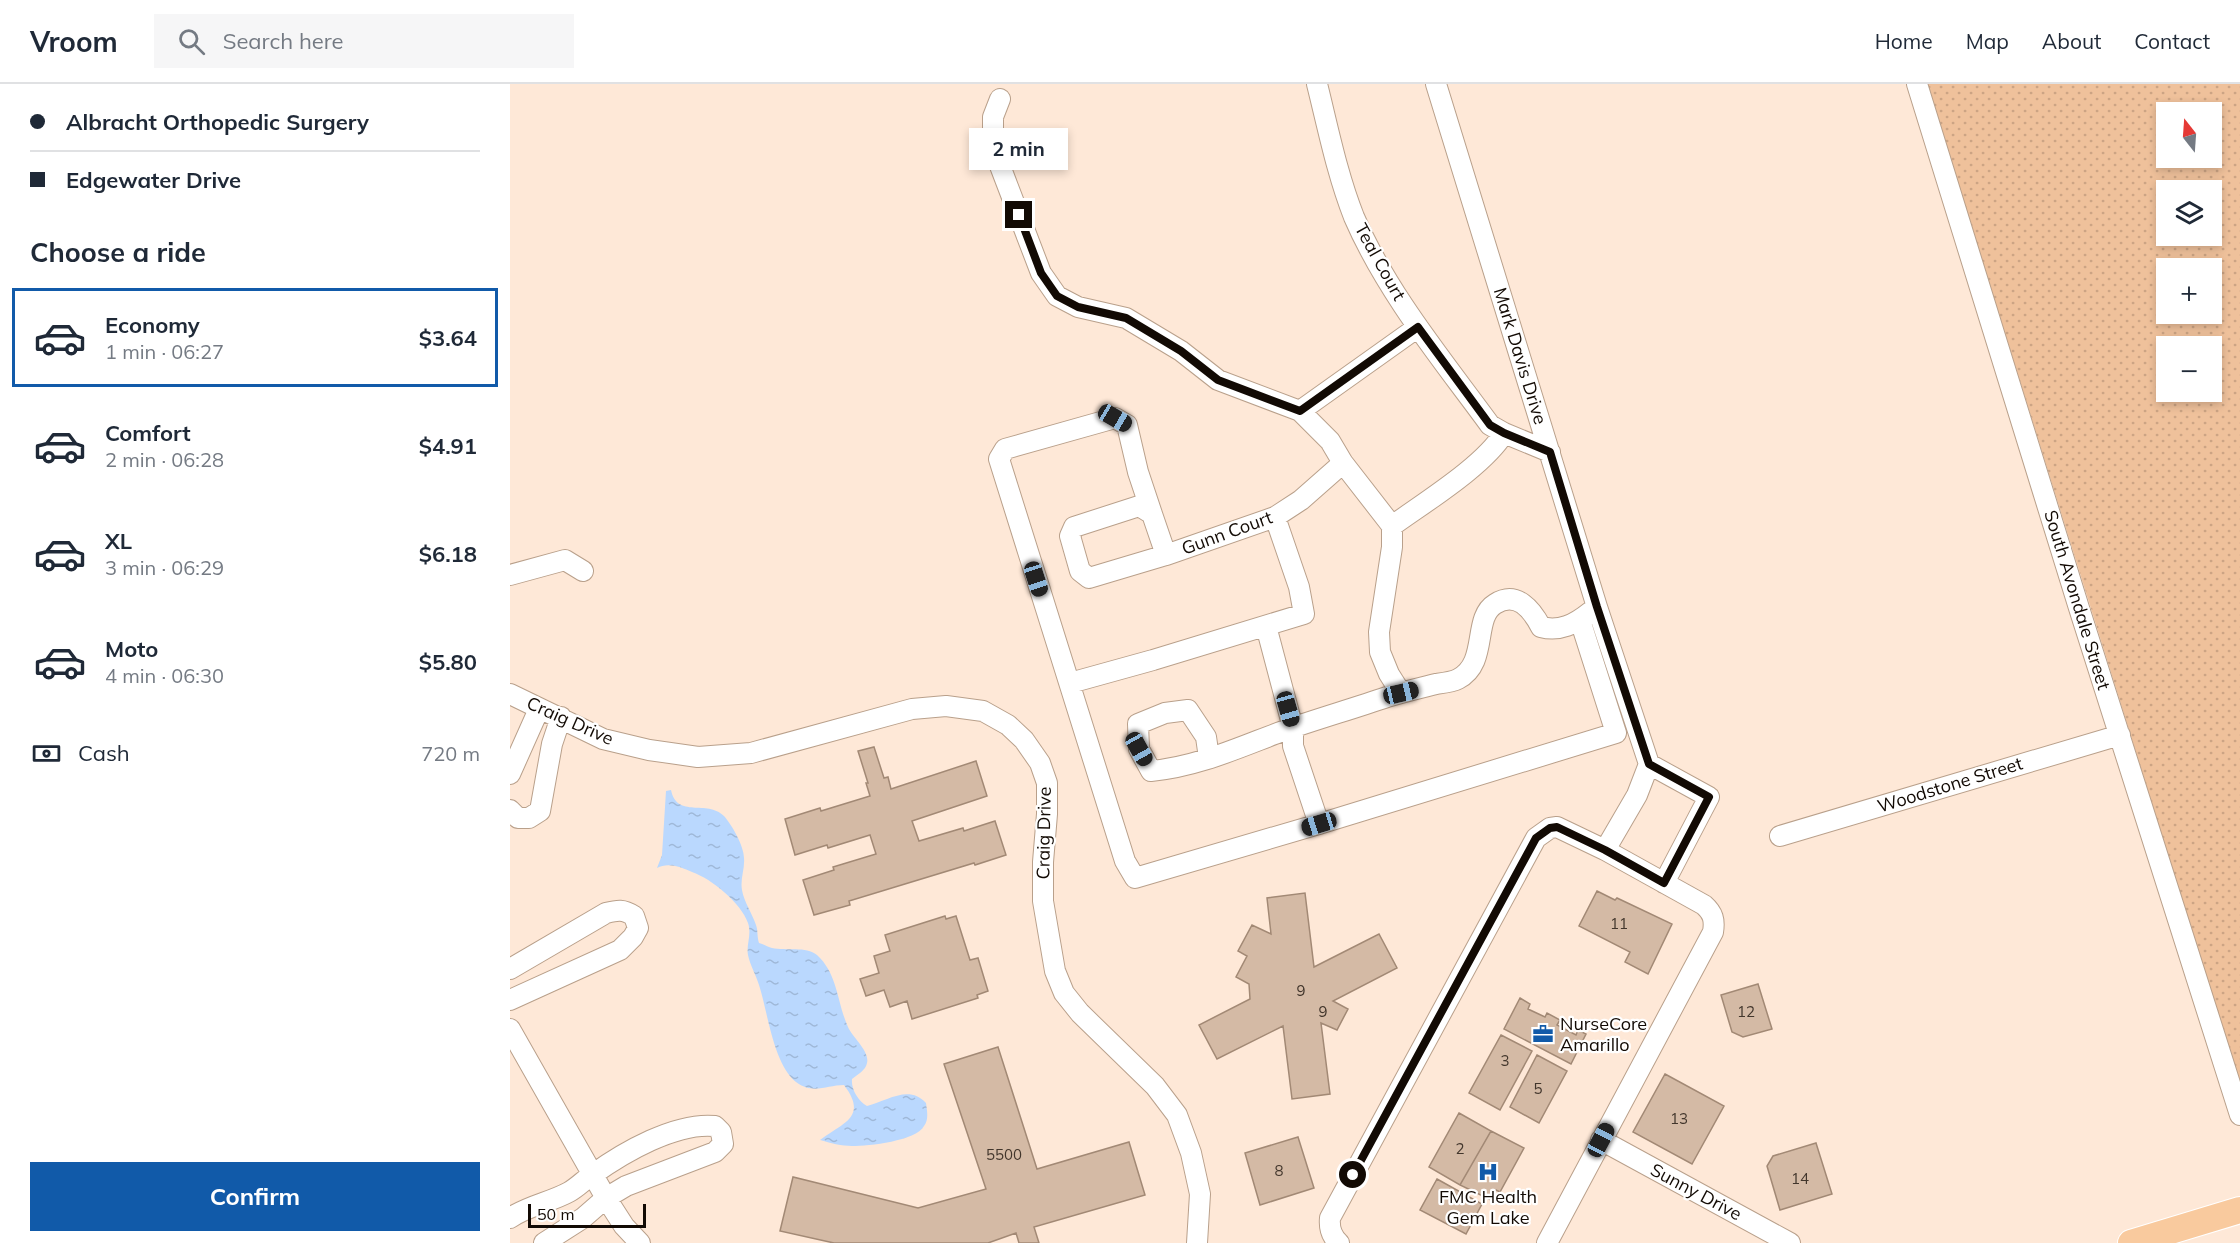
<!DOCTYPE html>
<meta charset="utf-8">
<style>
body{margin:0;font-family:Mulish,sans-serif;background:#f6f6f7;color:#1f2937;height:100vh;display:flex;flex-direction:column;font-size:22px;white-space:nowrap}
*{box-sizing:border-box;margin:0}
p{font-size:20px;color:#747a83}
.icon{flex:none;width:33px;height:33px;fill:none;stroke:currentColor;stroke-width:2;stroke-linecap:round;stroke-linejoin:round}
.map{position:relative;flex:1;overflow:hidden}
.panel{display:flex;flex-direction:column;background:#fff;width:510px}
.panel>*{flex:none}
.hud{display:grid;align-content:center;height:132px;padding:0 30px;background:#fff}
.needle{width:39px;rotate:343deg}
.controls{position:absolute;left:1646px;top:18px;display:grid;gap:12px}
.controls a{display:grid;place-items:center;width:66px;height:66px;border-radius:0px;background:#fff;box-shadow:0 3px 9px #0003;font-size:30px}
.scale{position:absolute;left:18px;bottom:15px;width:118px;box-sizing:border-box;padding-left:6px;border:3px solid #120a04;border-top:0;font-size:16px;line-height:21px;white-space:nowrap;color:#120a04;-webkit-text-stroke:4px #fff;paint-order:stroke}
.end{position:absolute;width:27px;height:27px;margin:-14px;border:8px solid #120a04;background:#fff;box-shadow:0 0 0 3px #fff}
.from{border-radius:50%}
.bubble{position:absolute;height:42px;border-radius:0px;background:#fff;box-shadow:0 3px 9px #0003;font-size:20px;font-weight:700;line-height:42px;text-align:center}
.car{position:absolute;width:18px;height:36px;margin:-18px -9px;border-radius:8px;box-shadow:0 0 4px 2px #0007;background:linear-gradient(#222 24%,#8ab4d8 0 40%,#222 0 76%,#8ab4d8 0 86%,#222 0)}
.hud b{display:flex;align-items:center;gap:21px;height:57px;font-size:22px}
.hud b+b{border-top:2px solid #e0e1e3}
.hud i{width:15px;height:15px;background:#1f2937}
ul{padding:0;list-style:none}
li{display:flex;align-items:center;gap:18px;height:99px;margin:0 12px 9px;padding:0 18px;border:3px solid transparent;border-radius:0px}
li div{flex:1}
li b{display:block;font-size:22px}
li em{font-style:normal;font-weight:700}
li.on{border-color:#115aa9}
li>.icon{width:54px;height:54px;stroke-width:1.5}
h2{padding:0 30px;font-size:27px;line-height:72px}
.pay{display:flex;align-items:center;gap:15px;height:66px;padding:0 30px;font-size:22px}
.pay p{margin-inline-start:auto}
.action{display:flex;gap:12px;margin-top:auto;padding:12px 30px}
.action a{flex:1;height:69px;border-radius:0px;background:#115aa9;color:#fff;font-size:24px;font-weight:700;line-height:69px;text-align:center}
header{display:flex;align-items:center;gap:36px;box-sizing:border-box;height:84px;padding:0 30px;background:#fff;border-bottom:2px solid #e0e1e3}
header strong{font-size:28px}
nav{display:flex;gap:33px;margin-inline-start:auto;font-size:21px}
.search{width:420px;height:54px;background:#f6f6f7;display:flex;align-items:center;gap:15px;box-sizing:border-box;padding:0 21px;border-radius:0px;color:#747a83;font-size:22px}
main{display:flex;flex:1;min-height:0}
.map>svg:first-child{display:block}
.grass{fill:url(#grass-dots);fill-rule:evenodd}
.water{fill:url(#water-ripples)}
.building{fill:#d4baa5;stroke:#a28975;stroke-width:1.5}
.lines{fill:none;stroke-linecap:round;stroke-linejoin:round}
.minor-casing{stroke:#b9a08b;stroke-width:22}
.major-casing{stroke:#fff;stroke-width:28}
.minor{stroke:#fff;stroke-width:20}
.major{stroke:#f9ca9e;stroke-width:26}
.route{stroke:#120a04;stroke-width:8}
.labels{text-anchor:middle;stroke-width:4.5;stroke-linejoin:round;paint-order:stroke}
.number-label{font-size:15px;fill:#42362c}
.street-label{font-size:18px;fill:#120a04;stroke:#fff}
.poi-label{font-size:18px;fill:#120a04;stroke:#fff;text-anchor:start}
</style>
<header>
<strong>Vroom</strong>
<div class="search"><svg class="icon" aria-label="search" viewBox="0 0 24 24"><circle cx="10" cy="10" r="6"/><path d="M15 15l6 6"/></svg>Search here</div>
<nav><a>Home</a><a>Map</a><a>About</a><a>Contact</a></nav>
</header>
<main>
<section class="panel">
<div class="hud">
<b><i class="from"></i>Albracht Orthopedic Surgery</b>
<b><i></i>Edgewater Drive</b>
</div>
<h2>Choose a ride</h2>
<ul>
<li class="on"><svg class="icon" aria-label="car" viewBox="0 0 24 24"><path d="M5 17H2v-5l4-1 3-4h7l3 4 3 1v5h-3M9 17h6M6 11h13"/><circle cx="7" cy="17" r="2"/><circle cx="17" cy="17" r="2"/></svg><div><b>Economy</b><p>1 min · 06:27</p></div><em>$3.64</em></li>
<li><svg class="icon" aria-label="car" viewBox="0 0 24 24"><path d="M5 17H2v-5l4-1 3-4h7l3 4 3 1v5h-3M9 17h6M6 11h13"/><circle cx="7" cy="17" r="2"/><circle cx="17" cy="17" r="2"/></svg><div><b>Comfort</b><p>2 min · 06:28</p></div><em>$4.91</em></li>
<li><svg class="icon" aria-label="car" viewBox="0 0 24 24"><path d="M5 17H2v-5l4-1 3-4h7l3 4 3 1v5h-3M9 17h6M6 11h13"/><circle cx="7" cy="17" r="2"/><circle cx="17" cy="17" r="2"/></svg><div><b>XL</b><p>3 min · 06:29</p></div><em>$6.18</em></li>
<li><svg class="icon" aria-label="car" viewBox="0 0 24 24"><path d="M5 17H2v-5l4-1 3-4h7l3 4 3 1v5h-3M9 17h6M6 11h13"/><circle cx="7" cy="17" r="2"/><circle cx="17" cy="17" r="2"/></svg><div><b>Moto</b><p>4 min · 06:30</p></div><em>$5.80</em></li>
</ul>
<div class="pay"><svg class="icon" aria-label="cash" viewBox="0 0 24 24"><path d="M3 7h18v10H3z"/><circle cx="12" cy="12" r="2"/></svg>Cash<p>720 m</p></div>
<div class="action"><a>Confirm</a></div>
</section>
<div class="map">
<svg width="1730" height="1159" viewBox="0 0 1730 1159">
<defs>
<pattern id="grass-dots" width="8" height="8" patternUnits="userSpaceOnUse" patternTransform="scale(1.5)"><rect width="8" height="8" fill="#efc19b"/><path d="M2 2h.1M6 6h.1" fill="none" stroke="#cca484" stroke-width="1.8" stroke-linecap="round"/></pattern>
<pattern id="water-ripples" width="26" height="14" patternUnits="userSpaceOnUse" patternTransform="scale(1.5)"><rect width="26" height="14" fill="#bad8fe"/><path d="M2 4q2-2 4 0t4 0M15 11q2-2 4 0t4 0" fill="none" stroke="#9fb8d8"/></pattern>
</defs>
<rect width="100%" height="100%" fill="#fee8d7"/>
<path class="grass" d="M1417 0H1730V1001ZM1656 28H1701V74H1656ZM1656 106H1701V152H1656ZM1656 184H1701V230H1656ZM1656 262H1701V308H1656Z"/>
<path class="water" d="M161 706C167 735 197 715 214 732 222 741 234 762 234 774 235 785 230 795 232 806 234 818 242 829 246 841 248 846 247 853 249 859 253 860 258 863 262 864 276 867 296 862 307 871 328 890 327 919 338 943 342 953 360 967 357 979 356 986 347 991 342 995 341 1005 348 1017 357 1022 377 1017 399 1000 416 1019 417 1027 419 1035 414 1042 406 1057 359 1062 342 1062 332 1062 320 1059 310 1056 334 1038 358 1033 334 1001 317 1001 303 1011 286 998 263 979 258 929 249 901 246 891 240 881 238 871 236 860 242 851 238 839 231 819 202 795 182 788 171 783 158 778 147 784L152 771 156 707Z"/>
<path class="building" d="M364 663 374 694 378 693 381 705 466 677 477 712 402 737 409 757 453 744 454 747 485 737 496 771 465 781 464 779 339 817 340 821 304 831 293 796 324 786 323 783 366 770 360 751 318 764 317 761 285 771 275 735 310 724 311 727 360 712 356 699H358L348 667Z
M1087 807 1105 816 1107 814 1162 840 1138 890 1115 878 1120 868 1069 842Z
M795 809 804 883 869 850 887 884 823 917 838 925 827 946 811 939 820 1010 782 1015 773 942 707 975 689 941 740 915 739 900 726 893 737 872 728 867 742 841 761 850 757 814Z
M435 832 436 835 446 832 460 876 468 874 478 907 467 911 468 914 402 935 397 917 380 923 374 906 356 912 350 895 369 889 364 872 380 867 375 851Z
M1248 900 1262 945 1233 953 1222 948 1211 911Z
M1010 914 1020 920 1018 925 1035 933 1037 929 1050 936 1047 941 1066 951 1068 946 1076 950 1061 980 994 945Z
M991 951 1022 967 990 1026 959 1009Z
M488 963 527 1085 619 1058 635 1111 524 1143 529 1159H509L506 1149 478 1159H324L270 1147 283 1093 408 1124 476 1105 434 980Z
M1027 971 1057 987 1029 1039 1000 1023Z
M1155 990 1214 1022 1182 1080 1123 1048Z
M949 1029 981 1047 950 1101 919 1083Z
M981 1047 1014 1064 990 1108 986 1106 981 1116 950 1101Z
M788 1053 804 1104 750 1121 735 1069Z
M1306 1059 1322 1110 1270 1126 1257 1082 1263 1072Z
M927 1095 972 1120 956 1150 910 1126Z"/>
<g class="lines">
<g class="minor-casing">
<path id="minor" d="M807 0C818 44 827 90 844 133 877 209 931 274 980 341L994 349 1040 368
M926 0 1087 523 1139 680 1127 711 1095 766
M1407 0 1569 524 1730 1031
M490 15 483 33V50L487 74 531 189 547 212 568 223 616 234 671 267 708 296 790 327 820 357 833 379 882 442V463L869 548 870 568 879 590 891 609
M790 327 908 243
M642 430 628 388 617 341 605 334 495 365 489 375 615 777 625 794 809 740 1106 649 1070 536
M882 442C915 418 974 382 994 349
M656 471 642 430 629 422 564 443 560 452 570 487 579 494 656 471 765 433 791 416 833 379
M0 491 55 476 73 487
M756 542 783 644V662L809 740
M560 599 643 576 794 530 789 503 765 433
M0 610 93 655 139 666 188 673 241 669 402 625 436 622 473 627 498 641 514 656 530 679 537 699V730L533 778V817L545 887 554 909 570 929 645 1002 667 1031 681 1069 690 1110 687 1159
M699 674 696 653 678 626 655 629 628 640 629 665 641 687C687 683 730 663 773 647 807 635 842 625 877 613 893 608 910 604 926 600 933 599 942 598 948 595 979 579 962 534 985 520 1007 506 1022 526 1031 543 1050 548 1065 540 1080 528
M1139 680 1199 713 1154 799
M0 690 29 625
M0 726 8 734H19L30 727 42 660 51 633
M1270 752 1610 651
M0 885 96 829C108 826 113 825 124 832L128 844 123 853 110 866 0 916
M0 945 96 1114 114 1142 130 1159
M1091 1056 1280 1159
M0 1134C17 1122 41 1118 59 1108 68 1103 74 1096 82 1091 114 1068 166 1038 205 1042L211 1048 213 1060 205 1068 116 1102 96 1114 73 1134 34 1159
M829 1159C821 1152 819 1144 820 1134L1026 754 1040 744 1047 743 1095 766 1194 821C1203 829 1205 836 1203 848L1037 1159"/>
</g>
<g class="major-casing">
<path id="major" d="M1621 1159 1730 1126"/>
</g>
<use href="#minor" class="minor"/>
<use href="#major" class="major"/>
</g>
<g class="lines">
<path class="route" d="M509 131 531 189 547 212 568 223 616 234 671 267 708 296 790 327 908 243 980 341 994 349 1040 368 1087 523 1139 680 1199 713 1154 799 1095 766 1047 743 1040 744 1026 754 843 1091"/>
</g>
<defs>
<g id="office-bare" transform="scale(1.62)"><path d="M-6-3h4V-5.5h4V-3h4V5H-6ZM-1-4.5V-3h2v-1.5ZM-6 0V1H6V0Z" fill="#115aa9" stroke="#fff" stroke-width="2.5" paint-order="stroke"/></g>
<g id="hospital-bare" transform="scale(1.62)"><path d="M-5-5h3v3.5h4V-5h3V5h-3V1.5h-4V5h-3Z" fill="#115aa9" stroke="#fff" stroke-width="2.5" paint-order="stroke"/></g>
</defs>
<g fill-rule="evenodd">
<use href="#office-bare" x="1033" y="950"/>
<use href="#hospital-bare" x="978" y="1088"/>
</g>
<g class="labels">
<g class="number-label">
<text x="1109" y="845">11</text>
<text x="791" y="912">9</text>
<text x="813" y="933">9</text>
<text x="1236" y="933">12</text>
<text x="995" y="982">3</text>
<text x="1028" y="1010">5</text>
<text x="1169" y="1040">13</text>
<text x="950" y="1070">2</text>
<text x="494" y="1076">5500</text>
<text x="769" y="1092">8</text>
<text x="1290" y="1100">14</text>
</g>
<g class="street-label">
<text transform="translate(870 178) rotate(61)" y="6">Teal Court</text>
<text transform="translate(1010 272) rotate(73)" y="6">Mark Davis Drive</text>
<text transform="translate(717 449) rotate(-20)" y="6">Gunn Court</text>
<text transform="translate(1567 516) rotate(73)" y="6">South Avondale Street</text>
<text transform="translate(60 637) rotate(24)" y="6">Craig Drive</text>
<text transform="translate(1440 701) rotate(-17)" y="6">Woodstone Street</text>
<text transform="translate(534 749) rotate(-89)" y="6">Craig Drive</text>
<text transform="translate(1186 1108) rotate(28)" y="6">Sunny Drive</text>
</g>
<g class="poi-label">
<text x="1050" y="946">NurseCore<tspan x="1050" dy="21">Amarillo</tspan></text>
<text x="978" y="1119" text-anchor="middle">FMC Health<tspan x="978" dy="21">Gem Lake</tspan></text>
</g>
</g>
</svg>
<div class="controls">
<a><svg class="needle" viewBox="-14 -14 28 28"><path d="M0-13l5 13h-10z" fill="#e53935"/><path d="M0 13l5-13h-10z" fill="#747a83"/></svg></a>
<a><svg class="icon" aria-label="layers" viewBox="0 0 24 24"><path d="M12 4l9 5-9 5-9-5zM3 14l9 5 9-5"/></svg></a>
<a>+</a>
<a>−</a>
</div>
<div class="scale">50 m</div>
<i class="end from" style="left:843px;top:1091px"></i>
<i class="end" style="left:509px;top:131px"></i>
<div class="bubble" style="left:459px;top:44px;width:99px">2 min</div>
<i class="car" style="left:605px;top:334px;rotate:120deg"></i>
<i class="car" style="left:526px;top:495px;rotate:162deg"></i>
<i class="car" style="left:891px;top:609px;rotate:77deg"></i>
<i class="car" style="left:778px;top:625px;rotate:164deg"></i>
<i class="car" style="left:629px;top:665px;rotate:151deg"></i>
<i class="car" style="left:809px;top:740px;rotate:253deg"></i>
<i class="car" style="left:1091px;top:1056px;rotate:28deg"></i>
</div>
</main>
